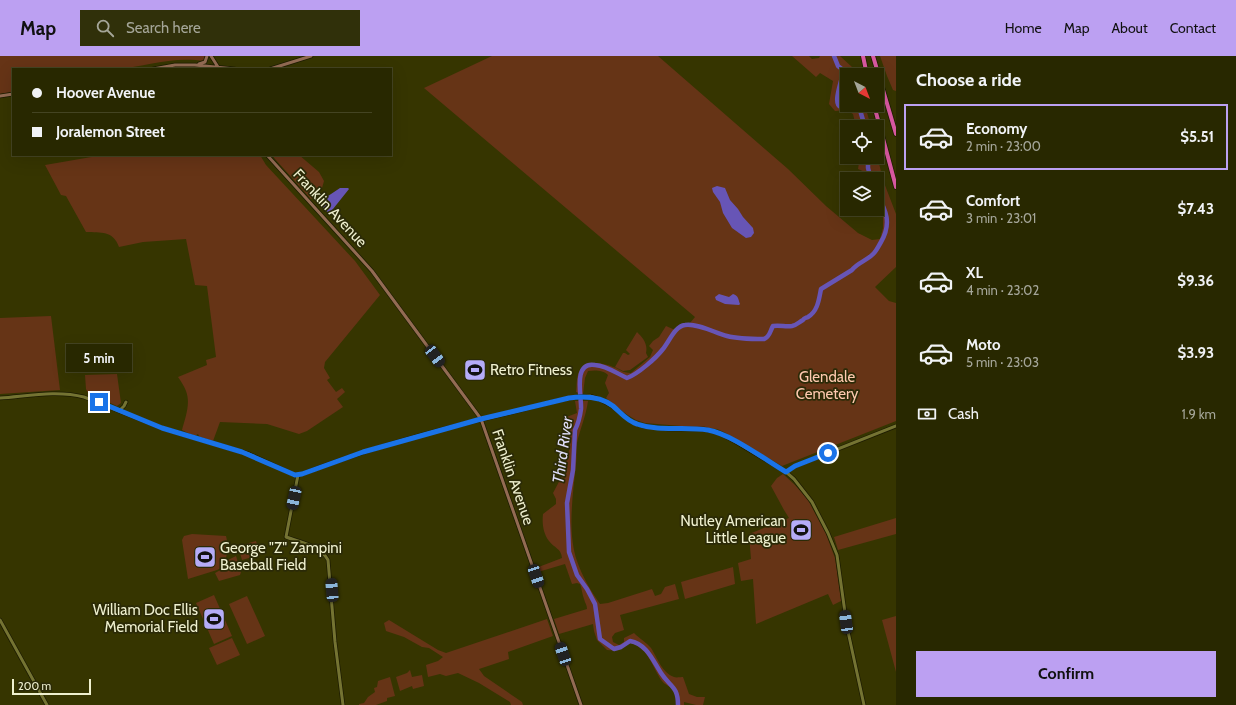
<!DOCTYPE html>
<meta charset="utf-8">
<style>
body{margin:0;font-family:Cabin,sans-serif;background:#30300a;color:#f1f3f6;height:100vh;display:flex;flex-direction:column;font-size:15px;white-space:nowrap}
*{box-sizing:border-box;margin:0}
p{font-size:13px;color:#a5a699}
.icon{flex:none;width:22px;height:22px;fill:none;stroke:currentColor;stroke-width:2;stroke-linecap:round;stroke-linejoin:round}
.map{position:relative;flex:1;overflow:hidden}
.drawer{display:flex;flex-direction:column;background:#282800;width:340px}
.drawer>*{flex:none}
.top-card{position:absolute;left:12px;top:12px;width:380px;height:88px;border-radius:0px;box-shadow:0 4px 16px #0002,0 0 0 1px #442;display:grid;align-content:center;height:88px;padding:0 20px;background:#282800}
.needle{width:26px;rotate:138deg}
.fabs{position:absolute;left:840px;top:12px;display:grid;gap:8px}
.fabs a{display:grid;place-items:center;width:44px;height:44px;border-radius:0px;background:#282800;box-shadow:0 4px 16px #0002,0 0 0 1px #442;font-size:20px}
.scale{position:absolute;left:12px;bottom:10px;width:79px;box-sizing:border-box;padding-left:4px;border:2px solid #eff0cf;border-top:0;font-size:11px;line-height:14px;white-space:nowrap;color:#eff0cf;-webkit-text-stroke:3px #2b2a07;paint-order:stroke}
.end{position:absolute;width:18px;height:18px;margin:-9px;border:5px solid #1a73e8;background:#fff;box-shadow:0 0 0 2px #fff}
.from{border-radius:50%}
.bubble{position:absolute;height:28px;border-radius:0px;background:#282800;box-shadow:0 4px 16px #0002,0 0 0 1px #442;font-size:13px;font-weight:700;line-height:28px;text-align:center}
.car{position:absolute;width:12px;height:24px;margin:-12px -6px;border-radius:5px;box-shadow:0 0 3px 1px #0007;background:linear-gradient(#222 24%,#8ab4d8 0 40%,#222 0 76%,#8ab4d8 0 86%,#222 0)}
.top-card b{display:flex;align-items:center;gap:14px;height:38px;font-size:15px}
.top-card b+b{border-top:1px solid #442}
.top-card i{width:10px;height:10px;background:#f1f3f6}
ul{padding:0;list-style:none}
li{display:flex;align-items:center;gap:12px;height:66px;margin:0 8px 6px;padding:0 12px;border:2px solid transparent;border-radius:0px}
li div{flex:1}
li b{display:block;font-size:15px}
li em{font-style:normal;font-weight:700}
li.on{border-color:#bca0f2}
li>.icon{width:36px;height:36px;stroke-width:1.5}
h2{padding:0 20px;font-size:18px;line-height:48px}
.pay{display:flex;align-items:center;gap:10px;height:44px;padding:0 20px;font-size:15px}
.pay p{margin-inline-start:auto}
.action{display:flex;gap:8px;margin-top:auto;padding:8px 20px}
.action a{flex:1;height:46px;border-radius:0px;background:#bca0f2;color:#111;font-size:16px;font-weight:700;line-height:46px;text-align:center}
header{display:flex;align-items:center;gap:24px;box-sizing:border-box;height:56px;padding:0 20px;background:#bca0f2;color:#111}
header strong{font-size:19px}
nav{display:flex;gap:22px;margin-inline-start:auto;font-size:14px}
.search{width:280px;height:36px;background:#30300a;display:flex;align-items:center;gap:10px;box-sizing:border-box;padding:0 14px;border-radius:0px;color:#a5a699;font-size:15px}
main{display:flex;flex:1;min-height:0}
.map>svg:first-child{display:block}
.green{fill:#663416}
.water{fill:#6755b6}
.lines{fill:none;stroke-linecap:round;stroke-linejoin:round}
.river{stroke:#6755b6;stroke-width:4.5}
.tertiary-casing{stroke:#1d1c00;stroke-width:4.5}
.secondary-casing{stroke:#1d1c00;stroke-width:4.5}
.motorway-casing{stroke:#1d1c00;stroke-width:5.5}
.tertiary{stroke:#747332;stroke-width:3}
.secondary{stroke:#936b53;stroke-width:3}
.motorway{stroke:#da59a1;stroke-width:4}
.route{stroke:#1a73e8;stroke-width:5}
.labels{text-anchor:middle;stroke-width:3.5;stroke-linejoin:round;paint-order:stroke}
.street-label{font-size:15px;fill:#eff0cf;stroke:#2b2a07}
.poi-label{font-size:15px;fill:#eff0cf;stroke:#2b2a07;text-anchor:start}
.park-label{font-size:15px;fill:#fec9ae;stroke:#2b2a07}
.water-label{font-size:16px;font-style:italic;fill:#dfdef8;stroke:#2b2a07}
</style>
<header>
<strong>Map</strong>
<div class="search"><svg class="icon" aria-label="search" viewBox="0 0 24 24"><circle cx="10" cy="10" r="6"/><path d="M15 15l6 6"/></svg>Search here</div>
<nav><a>Home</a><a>Map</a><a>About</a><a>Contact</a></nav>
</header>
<main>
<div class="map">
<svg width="896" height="649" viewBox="0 0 896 649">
<rect width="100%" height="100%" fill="#363500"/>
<path class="green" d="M0 0H207L204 5C171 0 146 11 114 13 80 15 46 13 13 13V36L0 38Z
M492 0H658L788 113 826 150 858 177 872 184 880 183 883 172V159L877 145V123H867L865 116 858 113 860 101H877V99L883 124 896 158V211L875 231 889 245 896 247V365L782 410 724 376 717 373 645 367 636 364 626 358 606 342 609 337 605 327 608 319C603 314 595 314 588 315L585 322 583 338 576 336C577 330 576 320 580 314 587 304 604 307 613 311 620 313 622 317 631 317L650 301 653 294 649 290 653 285 659 281 666 270 675 274 682 268 690 267 695 261 424 32Z
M792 0H809L812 3 819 2 820 0H840L852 11 850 19H847V31L844 45H847V49H860L866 53 871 71H856L853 58 846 54 835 55 829 48 833 25 820 17 816 21Z
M880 0H896V35L893 34 887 20Z
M103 99H260L266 109 355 205 380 239 325 306 324 312 330 322 327 324 336 336 342 332 345 336 337 343 343 351 307 375 299 378 267 368 220 366 213 385 198 381 199 379 197 378 196 381 182 374C185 362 191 348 186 335 184 330 181 325 178 321L207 309 206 304 216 301 207 230 195 229 186 183 143 186 119 191C113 174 101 177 86 176L66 140 61 139 45 109Z
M272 99H299L319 116 324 125 322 132 311 143 275 103Z
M51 260 60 334 0 338V262Z
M637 276C643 282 648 288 646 297L648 301 630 314 623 315 615 311 623 297H625L628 299 630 298 626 294Z
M117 318 121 347 117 350 88 337 86 333 85 319Z
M575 345H588C586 360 580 373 577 387 576 394 577 401 576 408 573 438 567 476 577 505 582 520 591 535 600 548L608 547 652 533 655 540 661 538 665 531 675 528 679 543 620 559 624 574 615 577 612 581 613 586 619 589 624 586V582L634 577C639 582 647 587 651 592 657 601 662 617 674 621 676 622 681 621 683 621L689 638 697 641H705L703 649H696L684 646V649H678L675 634C671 631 665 629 662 625 653 613 648 590 630 587 620 592 620 595 607 594L597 584 594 575 593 568 559 578 554 563 587 553C587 549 585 547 584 543 582 538 582 533 580 528L577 527 572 528 565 508 538 516 536 512 562 502C561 492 554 492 549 485 543 477 542 467 543 458L556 448V443L553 437 561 422 566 403 570 392V382L564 362 577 357Z
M783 418 795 429 808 444 826 478 835 502 841 545 833 549 828 538 756 568 753 523 741 525 738 507 751 503 749 478 789 462 784 454 771 430 777 422Z
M896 462V478L838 494 834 481Z
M192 478 226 480C229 491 227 501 223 511L217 514 188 523 182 484 184 480Z
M256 485 260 499 242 504 238 490Z
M236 500 241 516 240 519 219 525 215 517 224 512 226 505Z
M733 511 735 528 685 543 681 526Z
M214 539 232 580 214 588 196 547Z
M247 540 265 580 247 588 229 548Z
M896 560V616L882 564Z
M547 563 553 580 508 596 509 603 479 613 484 620 522 646 523 649H511L510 646 479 627 458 617 446 620 440 618 428 621 426 609 438 605 443 601 429 592 422 591 404 581 386 575 384 567 389 564 438 594 446 597Z
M232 582 240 599 217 609 209 592Z
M410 614 412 621 422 619 424 630 413 633 412 630 400 635 396 621 407 617Z
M390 621 395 640 387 642V645L376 649H359V648L364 647 368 641 375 636 374 632 377 631 378 625Z"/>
<path class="water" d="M717 130 725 132 730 144 738 153 743 161 753 172 754 177 751 181 746 182 732 172 723 157 720 146 713 136 712 132Z
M340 132H348L349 133 329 158 320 148 322 144Z
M719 238 729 241 733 238C739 240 738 243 740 248L739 249 725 248 716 244 715 241Z"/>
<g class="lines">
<path class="river" d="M834 0 838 10 843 14C844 21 831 48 841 51 842 52 853 50 857 51L860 54 865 71
M868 101V112L871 123
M678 649C678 630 670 631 661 617 653 605 647 588 630 585L621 591 614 593 600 583 595 548 587 533 577 519 569 496 567 447 573 414 575 374C578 368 580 361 581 353 582 342 572 305 595 309 607 310 616 317 627 322 638 318 656 302 663 293 669 286 675 270 685 269 698 267 715 277 727 280 738 283 752 283 764 283 770 281 770 275 773 270 780 269 786 271 792 270 797 269 799 266 803 264 804 262 806 262 808 261 818 255 819 243 821 233L852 214C857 207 866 205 872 199 876 196 878 191 881 186 892 167 886 155 877 137"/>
<g class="tertiary-casing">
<path id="tertiary" d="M0 342C28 340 57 334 84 341L162 372 249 398 295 419 302 418C369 392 439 373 509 357 532 352 554 344 577 341L590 340 599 343 612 350 632 366 643 370 668 373H704L719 377 736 386 786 416 794 423 812 446 828 477 837 499 847 571 864 649
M119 355 124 350 126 346
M786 416 795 410 896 370
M298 419 286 481C300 486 321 490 328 504L335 586 343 649
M0 564 47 649"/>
</g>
<g class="secondary-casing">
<path id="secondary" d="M211 0 218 11
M199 8 205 6 207 0
M153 13 175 9H195L235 13
M270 13 311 0
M0 40 13 38
M267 99 372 215 481 363 581 649"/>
</g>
<g class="motorway-casing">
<path id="motorway" d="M863 0 867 19
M873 0 896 78
M874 49 896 131"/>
</g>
<use href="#tertiary" class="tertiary"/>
<use href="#secondary" class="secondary"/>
<use href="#motorway" class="motorway"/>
</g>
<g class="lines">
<path class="route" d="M99 346 162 372 242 396 295 419 302 418 363 396 481 363 569 342C584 340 600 340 613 350 621 357 627 365 637 368 660 376 685 370 708 374 731 378 764 403 786 416L795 410 828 397"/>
</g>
<defs>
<g id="stadium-square" transform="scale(1.15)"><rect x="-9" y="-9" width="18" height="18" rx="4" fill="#b5acf8" stroke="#2b2a07"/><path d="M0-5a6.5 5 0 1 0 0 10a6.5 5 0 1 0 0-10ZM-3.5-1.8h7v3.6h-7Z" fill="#111"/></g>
</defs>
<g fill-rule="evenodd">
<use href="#stadium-square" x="475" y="314"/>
<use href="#stadium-square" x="801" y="474"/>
<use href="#stadium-square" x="205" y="501"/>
<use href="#stadium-square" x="214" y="563"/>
</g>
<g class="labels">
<g class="street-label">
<text transform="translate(330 152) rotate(47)" y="5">Franklin Avenue</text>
<text transform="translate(513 421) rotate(71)" y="5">Franklin Avenue</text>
</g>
<g class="poi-label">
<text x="490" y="319">Retro Fitness</text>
<text x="786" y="470" text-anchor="end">Nutley American<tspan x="786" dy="17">Little League</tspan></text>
<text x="220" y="497">George "Z" Zampini<tspan x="220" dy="17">Baseball Field</tspan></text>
<text x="198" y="559" text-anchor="end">William Doc Ellis<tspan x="198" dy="17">Memorial Field</tspan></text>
</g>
<g class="park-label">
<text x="827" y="326">Glendale<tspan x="827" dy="17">Cemetery</tspan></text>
</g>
<g class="water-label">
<text transform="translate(562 394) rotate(-82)" y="6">Third River</text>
</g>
</g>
</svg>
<div class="fabs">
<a><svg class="needle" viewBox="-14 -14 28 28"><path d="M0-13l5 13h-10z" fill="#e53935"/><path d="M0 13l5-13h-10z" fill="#a5a699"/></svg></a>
<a><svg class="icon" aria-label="locate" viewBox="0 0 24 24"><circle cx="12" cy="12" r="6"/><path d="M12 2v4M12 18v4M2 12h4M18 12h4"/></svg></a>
<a><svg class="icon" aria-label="layers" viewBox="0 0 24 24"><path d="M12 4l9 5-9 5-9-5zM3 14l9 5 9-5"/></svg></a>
</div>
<div class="scale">200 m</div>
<i class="end from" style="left:828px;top:397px"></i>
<i class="end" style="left:99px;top:346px"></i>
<div class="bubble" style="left:66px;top:288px;width:66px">5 min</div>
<i class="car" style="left:435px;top:300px;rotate:143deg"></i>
<i class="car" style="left:294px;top:442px;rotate:192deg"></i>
<i class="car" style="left:536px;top:520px;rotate:161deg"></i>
<i class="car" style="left:332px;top:534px;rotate:355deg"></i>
<i class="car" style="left:846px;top:566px;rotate:352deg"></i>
<i class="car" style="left:563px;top:598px;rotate:341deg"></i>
<div class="top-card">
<b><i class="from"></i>Hoover Avenue</b>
<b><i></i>Joralemon Street</b>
</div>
</div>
<section class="drawer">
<h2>Choose a ride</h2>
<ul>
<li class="on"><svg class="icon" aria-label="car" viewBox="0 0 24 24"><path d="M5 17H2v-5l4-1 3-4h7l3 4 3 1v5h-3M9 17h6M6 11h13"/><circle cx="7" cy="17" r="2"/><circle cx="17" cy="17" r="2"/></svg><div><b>Economy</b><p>2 min · 23:00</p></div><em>$5.51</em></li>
<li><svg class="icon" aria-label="car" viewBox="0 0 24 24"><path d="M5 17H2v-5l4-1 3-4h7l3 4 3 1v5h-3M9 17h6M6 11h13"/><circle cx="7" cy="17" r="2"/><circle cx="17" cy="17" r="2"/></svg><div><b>Comfort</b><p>3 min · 23:01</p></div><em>$7.43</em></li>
<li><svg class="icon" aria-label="car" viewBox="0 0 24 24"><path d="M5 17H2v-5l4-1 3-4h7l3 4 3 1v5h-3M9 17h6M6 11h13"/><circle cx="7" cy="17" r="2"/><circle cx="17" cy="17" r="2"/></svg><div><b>XL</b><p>4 min · 23:02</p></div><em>$9.36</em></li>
<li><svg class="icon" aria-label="car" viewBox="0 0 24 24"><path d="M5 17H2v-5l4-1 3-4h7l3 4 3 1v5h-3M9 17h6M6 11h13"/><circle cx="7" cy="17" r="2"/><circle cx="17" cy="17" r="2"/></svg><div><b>Moto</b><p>5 min · 23:03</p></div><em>$3.93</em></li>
</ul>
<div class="pay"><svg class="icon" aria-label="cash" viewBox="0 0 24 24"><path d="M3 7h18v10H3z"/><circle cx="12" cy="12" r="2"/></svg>Cash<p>1.9 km</p></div>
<div class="action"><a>Confirm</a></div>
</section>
</main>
